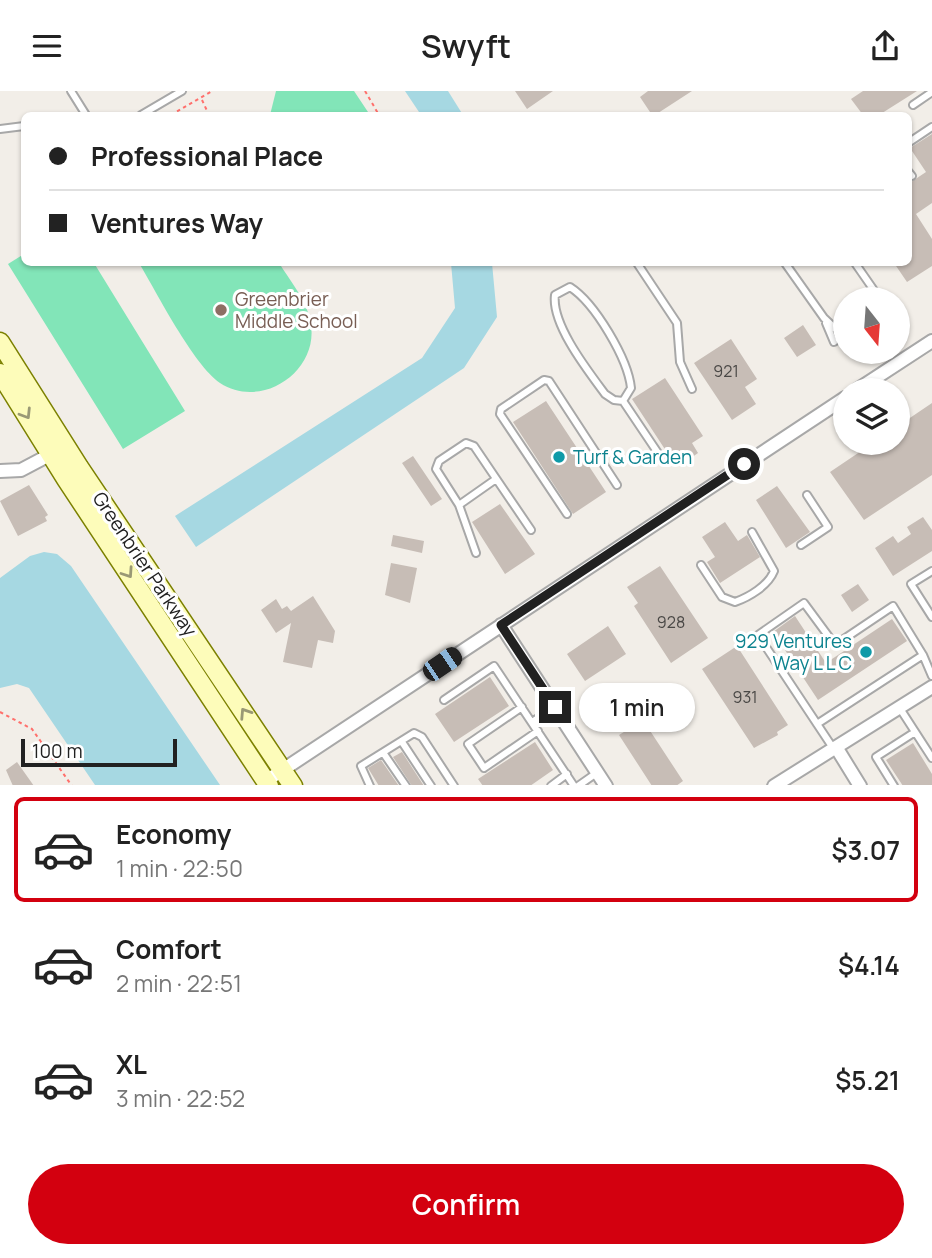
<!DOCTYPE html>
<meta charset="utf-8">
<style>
body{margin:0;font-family:Manrope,sans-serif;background:#f2f2f2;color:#222;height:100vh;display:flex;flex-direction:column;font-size:26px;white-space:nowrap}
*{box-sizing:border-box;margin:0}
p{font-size:23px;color:#767676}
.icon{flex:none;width:38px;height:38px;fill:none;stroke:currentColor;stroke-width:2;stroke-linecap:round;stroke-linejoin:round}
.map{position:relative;height:694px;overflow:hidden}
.side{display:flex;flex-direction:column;background:#fff;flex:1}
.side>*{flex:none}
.top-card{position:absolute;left:21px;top:21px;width:891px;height:154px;border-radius:10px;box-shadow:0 2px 5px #0004;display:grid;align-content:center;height:154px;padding:0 28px;background:#fff}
.needle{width:46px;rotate:163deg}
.buttons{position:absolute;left:833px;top:196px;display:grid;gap:14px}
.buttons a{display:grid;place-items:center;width:77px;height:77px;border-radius:50%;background:#fff;box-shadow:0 2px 5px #0004;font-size:35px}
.scale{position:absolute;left:21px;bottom:18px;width:156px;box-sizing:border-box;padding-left:7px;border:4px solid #212121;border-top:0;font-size:19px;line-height:24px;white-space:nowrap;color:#212121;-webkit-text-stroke:5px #fff;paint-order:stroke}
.end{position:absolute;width:32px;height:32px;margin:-16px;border:9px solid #212121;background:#fff;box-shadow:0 0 0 4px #fff}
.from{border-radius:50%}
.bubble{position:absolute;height:49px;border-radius:24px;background:#fff;box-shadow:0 2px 5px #0004;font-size:23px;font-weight:600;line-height:49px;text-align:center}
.car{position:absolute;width:21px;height:42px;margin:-21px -10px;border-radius:9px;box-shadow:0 0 5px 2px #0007;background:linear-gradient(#222 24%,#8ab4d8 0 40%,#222 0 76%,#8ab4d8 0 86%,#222 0)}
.top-card b{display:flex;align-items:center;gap:24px;height:66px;font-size:26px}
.top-card b+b{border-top:2px solid #e0e0e0}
.top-card i{width:18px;height:18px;background:#222}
ul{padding:12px 0 0;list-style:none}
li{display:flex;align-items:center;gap:21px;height:105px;margin:0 14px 10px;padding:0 14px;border:4px solid transparent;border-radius:10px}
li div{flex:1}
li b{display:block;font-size:26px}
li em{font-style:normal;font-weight:600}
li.current{border-color:#d3000f}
li>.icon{width:63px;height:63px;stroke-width:1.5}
.primary-button{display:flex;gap:14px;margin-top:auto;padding:14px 28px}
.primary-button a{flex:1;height:80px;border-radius:42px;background:#d3000f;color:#fff;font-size:28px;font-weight:600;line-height:80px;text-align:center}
header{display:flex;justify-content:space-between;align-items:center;height:91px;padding:0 28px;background:#fff;font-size:32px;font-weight:600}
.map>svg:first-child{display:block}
.pitch{fill:#82e5b8}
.water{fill:#a6d8e2}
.building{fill:#c7bdb6}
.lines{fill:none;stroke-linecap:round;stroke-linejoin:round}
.service-casing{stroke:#a8a8a8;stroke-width:10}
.minor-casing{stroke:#a8a8a8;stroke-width:16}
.secondary-casing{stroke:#7c8100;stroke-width:21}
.path{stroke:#ff706c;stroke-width:2;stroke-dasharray:3.5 3.5;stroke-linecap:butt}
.service{stroke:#fff;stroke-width:6}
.minor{stroke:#fff;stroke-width:12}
.secondary{stroke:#fdfcba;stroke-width:18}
.oneway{stroke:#9a9975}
.route{stroke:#212121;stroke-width:9}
.education-dot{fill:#8d6e63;stroke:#fff;stroke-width:2.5}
.culture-dot{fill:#0f9aa8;stroke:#fff;stroke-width:2.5}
.labels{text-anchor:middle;stroke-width:6;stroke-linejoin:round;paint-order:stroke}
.number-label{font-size:16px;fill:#4a4846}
.education-label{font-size:19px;fill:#785e54;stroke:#fff;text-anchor:start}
.culture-label{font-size:19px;fill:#0d838f;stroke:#fff;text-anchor:start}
.street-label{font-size:19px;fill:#212121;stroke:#fff}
</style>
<header><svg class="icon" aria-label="menu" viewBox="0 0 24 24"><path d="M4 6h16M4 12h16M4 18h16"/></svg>Swyft<svg class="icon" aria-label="share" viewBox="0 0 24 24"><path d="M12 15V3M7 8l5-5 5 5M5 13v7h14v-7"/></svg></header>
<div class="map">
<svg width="932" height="695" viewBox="0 0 932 695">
<rect width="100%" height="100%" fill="#f2eee8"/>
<path class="pitch" d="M276 0H354L370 24H270Z
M24 163V172H94L185 320 123 358 8 173Z
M139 172H279C291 191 308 211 311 234 318 281 261 319 220 292 193 273 157 202 139 172Z"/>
<path class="water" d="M405 0H448L463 24H421Z
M451 172H492L497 226 464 277 196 456 175 425 422 267 455 217Z
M44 461 57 463 71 475 220 694H95L29 597 17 593 0 597V487L30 465Z"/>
<path class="building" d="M515 0H553L527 18Z
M648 0H692L655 24H652L640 6Z
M863 0H917L879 24H863L851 8Z
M932 43V112L916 123 932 148V175L907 191 894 172H908V93L926 81 910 57Z
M803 234 816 254 797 266 784 247Z
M731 248 757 288 745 296 756 313 732 329 694 272Z
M665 287 703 345 692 352 698 362 688 369 681 359 670 366 632 308Z
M546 310 606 401 573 423 513 331Z
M932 312V384L864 429 830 381 873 352H898V335Z
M413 365 442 408 431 415 402 372Z
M29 394 48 424 45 426 47 430 18 445 0 410Z
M777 395 810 441 786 457 756 409Z
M500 413 535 463 505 483 472 431Z
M923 426 932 439V460L893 485 875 457 893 445 898 452 911 443 907 436Z
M725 431 738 450 747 444 760 466 720 492 707 471 715 466 702 446Z
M393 444 424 450 422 462 391 455Z
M391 472 417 477 410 512 385 504Z
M660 475 708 547 671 572 634 515 638 512 627 496Z
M858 493 869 509 852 521 841 504Z
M313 505 335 540 333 552 318 549 312 577 283 571 291 532 276 542 261 519 276 508 282 518 287 515 291 520Z
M795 525 826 572 892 528 907 550 818 609 773 541Z
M608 535 626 563 585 590 567 563Z
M737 555 788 634 777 641 778 644 754 657 702 578Z
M490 586 509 615 454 651 435 623Z
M643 629 683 690 676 695H652L619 644Z
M535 651 553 679 530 695H483L478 688Z
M913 652 932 683V695H903L886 669Z
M402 661 424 695H412L393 666Z
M381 669 399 695H379L368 677Z
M17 671 34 695H13L6 679Z"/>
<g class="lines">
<g class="service-casing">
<path id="service" d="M71 0 86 24
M913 14 932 1
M141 24 182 0
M0 38 24 35
M908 52 932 36
M908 80 912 85
M637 172 677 232 680 271 692 298
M785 172 824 227 843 245
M855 172 880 208
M826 232 834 251
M623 310 631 297C628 268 595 212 570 196L555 204C551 233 588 280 605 303L614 309 623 310 660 365
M459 414 496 388
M567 423 500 323 501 318 544 289 549 290 617 394
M801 454 828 436 807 404
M476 462 459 414 436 378 439 370 466 352 474 355 531 439
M701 474 722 506 735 511C749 506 768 495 774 480L752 441
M932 480 911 493 932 526
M444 609 494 575 574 695
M522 616 468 653 484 677 538 640
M899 616 932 667
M532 631 555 616
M817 633 923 564
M402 651 431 695
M833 657 758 544 804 512 835 554 893 515 923 564 932 585
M384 663 406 695
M370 695 361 675 414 642 422 646 454 695
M551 695 567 683
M578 695 598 681
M894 695 876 666 915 641"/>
</g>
<g class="minor-casing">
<path id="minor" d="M857 299 932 250
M0 380 21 379 57 360
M501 534 606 695
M836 656 860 695
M266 690 845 307
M774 695 932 596"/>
</g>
<g class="secondary-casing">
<path id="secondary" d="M0 251 79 376 293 695
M0 282 66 388 269 695"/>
</g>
<path class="path" d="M365 0 379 24
M202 9 209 24
M171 24 212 0
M0 621 32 638 72 695"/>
<use href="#service" class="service"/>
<use href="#minor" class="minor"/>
<use href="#secondary" class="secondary"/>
</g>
<defs><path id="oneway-chevron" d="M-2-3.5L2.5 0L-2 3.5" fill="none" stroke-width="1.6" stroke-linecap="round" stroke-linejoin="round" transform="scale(1.75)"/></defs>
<g class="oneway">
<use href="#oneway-chevron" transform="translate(26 323) rotate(58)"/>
<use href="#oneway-chevron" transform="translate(128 482) rotate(56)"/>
<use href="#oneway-chevron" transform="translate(245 622) rotate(-123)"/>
</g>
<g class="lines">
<path class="route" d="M555 616 501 534 744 373"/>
</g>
<circle class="education-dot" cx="221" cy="219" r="7"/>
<g class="culture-dot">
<circle cx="559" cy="366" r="7"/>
<circle cx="866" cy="561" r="7"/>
</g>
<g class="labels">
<g class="number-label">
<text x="726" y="286">921</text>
<text x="671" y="537">928</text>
<text x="745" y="612">931</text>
</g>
<g class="education-label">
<text x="235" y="215">Greenbrier<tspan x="235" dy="22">Middle School</tspan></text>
</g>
<g class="culture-label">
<text x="573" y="373">Turf &amp; Garden</text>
<text x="852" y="557" text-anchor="end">929 Ventures<tspan x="852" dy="22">Way L L C</tspan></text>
</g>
<g class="street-label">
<text transform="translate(145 473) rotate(56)" y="7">Greenbrier Parkway</text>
</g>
</g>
</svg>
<div class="buttons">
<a><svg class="needle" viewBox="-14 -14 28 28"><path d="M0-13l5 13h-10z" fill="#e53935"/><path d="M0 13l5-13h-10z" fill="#767676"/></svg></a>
<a><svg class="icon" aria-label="layers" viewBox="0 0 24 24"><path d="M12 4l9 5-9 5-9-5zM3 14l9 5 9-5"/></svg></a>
</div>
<div class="scale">100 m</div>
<i class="end from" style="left:744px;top:373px"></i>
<i class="end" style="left:555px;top:616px"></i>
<div class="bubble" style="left:579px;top:592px;width:116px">1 min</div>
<i class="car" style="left:442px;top:573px;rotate:56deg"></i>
<div class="top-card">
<b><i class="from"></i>Professional Place</b>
<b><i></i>Ventures Way</b>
</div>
</div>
<section class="side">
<ul>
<li class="current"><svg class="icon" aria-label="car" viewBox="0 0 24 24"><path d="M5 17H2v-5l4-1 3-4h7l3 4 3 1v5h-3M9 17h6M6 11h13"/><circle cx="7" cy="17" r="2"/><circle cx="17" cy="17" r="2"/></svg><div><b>Economy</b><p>1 min · 22:50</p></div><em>$3.07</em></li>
<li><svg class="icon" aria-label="car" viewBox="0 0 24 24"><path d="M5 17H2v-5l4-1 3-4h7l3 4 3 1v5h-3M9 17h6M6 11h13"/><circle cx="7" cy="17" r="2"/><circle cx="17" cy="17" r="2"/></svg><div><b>Comfort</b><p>2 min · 22:51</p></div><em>$4.14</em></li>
<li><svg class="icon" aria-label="car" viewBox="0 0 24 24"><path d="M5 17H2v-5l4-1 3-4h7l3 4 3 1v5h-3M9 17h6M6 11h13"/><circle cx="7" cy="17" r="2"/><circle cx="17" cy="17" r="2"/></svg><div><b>XL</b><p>3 min · 22:52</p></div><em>$5.21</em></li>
</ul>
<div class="primary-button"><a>Confirm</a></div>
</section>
